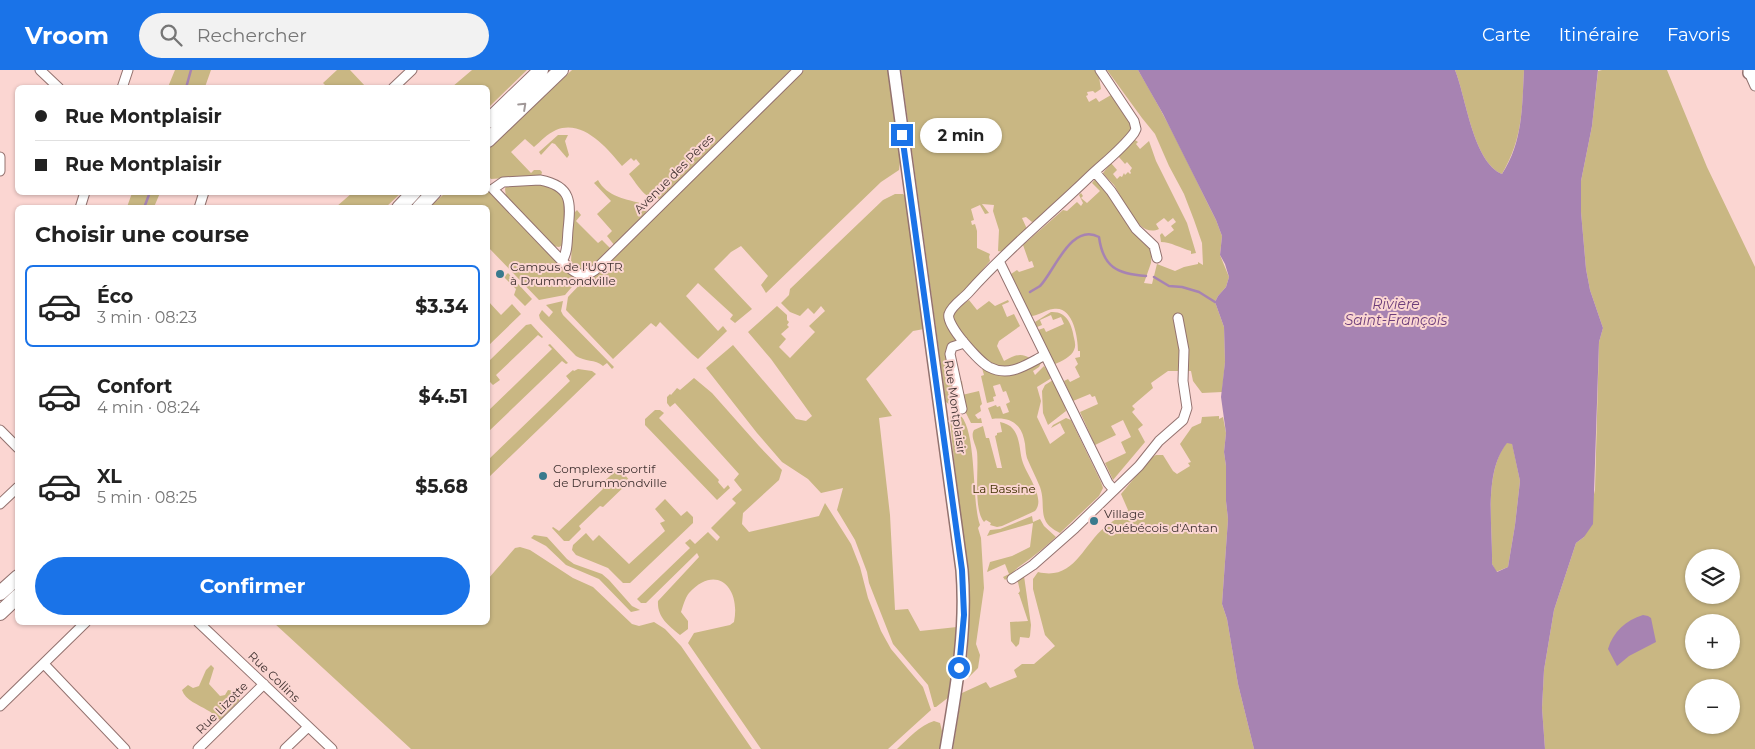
<!DOCTYPE html>
<html lang="fr">
<meta charset="utf-8">
<style>
body{margin:0;font-family:Montserrat,sans-serif;background:#f2f2f2;color:#222;height:100vh;display:flex;flex-direction:column;font-size:19px;white-space:nowrap}
*{box-sizing:border-box;margin:0}
p{font-size:16px;color:#767676}
.icon{flex:none;width:28px;height:28px;fill:none;stroke:currentColor;stroke-width:2;stroke-linecap:round;stroke-linejoin:round}
.map{position:relative;flex:1;overflow:hidden}
.sheet{position:absolute;left:15px;top:135px;width:475px;height:420px;display:flex;flex-direction:column;background:#fff;border-radius:8px;box-shadow:0 1px 4px #0004}
.sheet>*{flex:none}
.top-card{position:absolute;left:15px;top:15px;width:475px;height:110px;border-radius:8px;box-shadow:0 1px 4px #0004;display:grid;align-content:center;height:110px;padding:0 20px;background:#fff}
.fabs{position:absolute;left:1685px;top:479px;display:grid;gap:10px}
.fabs a{display:grid;place-items:center;width:55px;height:55px;border-radius:50%;background:#fff;box-shadow:0 1px 4px #0004;font-size:25px}
.end{position:absolute;width:22px;height:22px;margin:-11px;border:6px solid #1a73e8;background:#fff;box-shadow:0 0 0 2px #fff}
.from{border-radius:50%}
.bubble{position:absolute;height:35px;border-radius:18px;background:#fff;box-shadow:0 1px 4px #0004;font-size:16px;font-weight:700;line-height:35px;text-align:center}
.top-card b{display:flex;align-items:center;gap:18px;height:48px;font-size:19px}
.top-card b+b{border-top:1px solid #e0e0e0}
.top-card i{width:12px;height:12px;background:#222}
ul{padding:0;list-style:none}
li{display:flex;align-items:center;gap:15px;height:82px;margin:0 10px 8px;padding:0 10px;border:2px solid transparent;border-radius:8px}
li div{flex:1}
li b{display:block;font-size:19px}
li em{font-style:normal;font-weight:700}
li.current{border-color:#1a73e8}
li>.icon{width:45px;height:45px;stroke-width:1.5}
h2{padding:0 20px;font-size:22px;line-height:60px}
.action{display:flex;gap:10px;margin-top:auto;padding:10px 20px}
.action a{flex:1;height:58px;border-radius:30px;background:#1a73e8;color:#fff;font-size:20px;font-weight:700;line-height:58px;text-align:center}
header{display:flex;align-items:center;gap:30px;box-sizing:border-box;height:70px;padding:0 25px;background:#1a73e8;color:#fff}
header strong{font-size:24px}
nav{display:flex;gap:28px;margin-inline-start:auto;font-size:18px}
.search{width:350px;height:45px;background:#f2f2f2;display:flex;align-items:center;gap:12px;box-sizing:border-box;padding:0 18px;border-radius:28px;color:#767676;font-size:19px}
.map>svg:first-child{display:block}
.green{fill:#c9b783;fill-rule:evenodd}
.water{fill:#a783b2;fill-rule:evenodd}
.lines{fill:none;stroke-linecap:round;stroke-linejoin:round}
.stream{stroke:#a783b2;stroke-width:2.5}
.street-casing{stroke:#93726f;stroke-width:11}
.secondary-casing{stroke:#93726f;stroke-width:14}
.primary-casing{stroke:#93726f;stroke-width:16}
.street{stroke:#fff;stroke-width:9}
.secondary{stroke:#fff;stroke-width:11}
.primary{stroke:#fff;stroke-width:14}
.oneway{stroke:#a09898}
.route{stroke:#1a73e8;stroke-width:6}
.poi-dot{fill:#397a8d;stroke:#fbd6d2;stroke-width:2}
.labels{text-anchor:middle;stroke-width:4;stroke-linejoin:round;paint-order:stroke}
.street-label{font-size:12px;fill:#403231;stroke:#fbd6d2}
.poi-label{font-size:12px;fill:#403231;stroke:#fbd6d2;text-anchor:start}
.park-label{font-size:12px;fill:#403100;stroke:#fbd6d2}
.water-label{font-size:14px;font-style:italic;fill:#6d3e7b;stroke:#fbd6d2}
</style>
<header>
<strong>Vroom</strong>
<div class="search"><svg class="icon" aria-label="search" viewBox="0 0 24 24"><circle cx="10" cy="10" r="6"/><path d="M15 15l6 6"/></svg>Rechercher</div>
<nav><a>Carte</a><a>Itinéraire</a><a>Favoris</a></nav>
</header>
<div class="map">
<svg width="1755" height="679" viewBox="0 0 1755 679">
<rect width="100%" height="100%" fill="#fbd6d2"/>
<path class="green" d="M175 0H211L205 17H168Z
M337 0H350L366 17H322L325 15 323 13Z
M472 0H527L488 38V18L452 17Z
M572 0H794L662 128C647 134 637 114 629 104L640 94 636 89 634 91 631 88 622 96C607 78 583 49 556 60 547 64 541 71 534 77L525 69 511 82 531 103 534 100H540L542 102 541 106 491 109 488 106V80Z
M804 0H888L900 92 899 100 881 112 766 223 761 215 768 206 741 176 731 182 714 199 752 239 735 253 730 249 733 245 698 213 686 226 718 261 723 256 727 261 698 289 692 284 660 252 656 257 651 253 613 289 566 240 568 227 585 209 597 204Z
M901 0H1095L1099 7 1101 19 1095 23 1093 21 1087 22 1088 25 1086 26 1089 32 1096 28 1099 32 1111 25 1132 56 1129 62 1113 79 1037 151 1032 152 1026 147 1022 148 1027 159 1003 182 998 181 999 160 993 141 994 135 982 134 989 143 985 144 980 135 971 139 974 150 971 151 972 155 975 154 977 161V178L990 184 989 187 990 191 948 241 959 269 947 279 952 320 958 332 956 335H950L946 332Z
M1107 0H1138C1167 48 1191 100 1216 150L1222 166 1220 185 1229 207 1226 217 1218 226 1215 232 1224 257 1225 292 1222 322 1202 323 1193 311 1191 301H1168L1151 313 1153 318 1132 336 1135 339 1132 342 1143 355 1138 359 1145 372 1113 410 1105 393 1126 383 1121 372 1131 367 1123 350 1111 356 1116 365 1095 375 1080 342 1098 334 1095 326 1092 327 1090 324 1073 331 1064 311 1068 309 1070 312 1080 307 1075 297 1078 294 1075 288 1080 287V281H1078C1078 267 1073 235 1053 239 1045 240 1038 246 1031 246L1011 204 1017 200 1019 202 1034 197 1032 191 1029 192 1023 175 1063 140 1067 141 1077 132 1081 136 1083 133 1079 125 1081 123 1083 126 1081 128 1087 133 1100 121 1092 113 1096 108 1113 129 1133 163 1148 174 1152 180 1151 193 1144 213 1152 214 1157 194 1175 201 1184 197 1198 194V192L1203 195 1202 173 1194 150 1184 124 1169 96 1155 64 1142 48Z
M1455 0H1524C1522 40 1523 68 1502 104 1473 92 1466 27 1455 0Z
M1602 0H1667L1707 97 1755 197V679H1545L1542 638 1544 600 1554 540 1576 473 1584 467 1595 420 1599 272 1603 258 1590 220 1586 199 1581 142V111L1592 56 1598 1ZM1694 488H1731V525H1694ZM1694 552H1731V590H1694ZM1694 618H1731V655H1694Z
M558 65H568L565 71 569 85 567 88 555 74 552 73 541 85 539 82Z
M1135 70 1138 72 1136 74 1140 79 1149 71 1156 91 1187 153 1196 183 1191 184V181C1180 178 1171 172 1161 172L1160 165 1162 163 1165 167 1174 160 1171 156 1176 152 1173 148 1168 152 1164 148 1156 154 1159 159C1138 169 1123 129 1114 115 1110 111 1106 107 1103 103L1111 93 1117 100 1113 104 1117 109 1120 106 1122 107 1124 103 1125 105 1128 102 1130 104 1131 103 1130 101 1132 98 1127 92 1125 94 1118 86Z
M598 110C607 127 626 129 644 134L647 139 644 147 615 176 607 166 612 161 597 144 611 131 594 113Z
M545 114 557 119 566 132 563 175 559 177 553 176 506 127 505 119 506 116Z
M488 119 567 202 576 208 577 211 565 225 539 230 488 177V138H429L445 123 488 122Z
M132 123V122L160 123 154 137H127Z
M352 123V122L401 123 386 137H336Z
M895 124H903L905 126 924 259 913 261 866 309 892 346 879 348 890 445 895 540 908 539 920 561 957 557 949 627 936 637H934L928 615 893 574 869 513 867 502 855 470 837 440 843 418 821 423 808 409 782 392 757 363 706 298 733 275 796 349 806 351 812 346 771 289 748 262 777 236 787 245V250L789 252 787 255 789 257 781 264 786 269 779 277 790 288 815 262 809 256 825 241 821 236 814 244 808 238 800 246 790 242 781 233 789 225 790 219 883 130Z
M577 140 581 145 576 151 598 173 602 170 611 179 591 199 582 202 573 197 571 193 573 144Z
M508 203 532 229 525 236 514 225 516 219 504 207Z
M969 230 977 240 989 231 995 236 1008 230 1009 232 1002 235 1007 247 1014 244 1020 256 999 271 997 276 1004 291C1016 285 1020 282 1032 289L1009 300 998 298 985 290 957 259 951 243Z
M488 231 501 245 512 234 521 244 488 276Z
M563 231 561 241 563 245 614 297 612 299 607 293 603 296C595 289 585 292 576 286L540 249 539 245 542 240 549 247 553 242 546 235Z
M1051 242C1067 241 1072 255 1074 268 1075 272 1076 276 1074 280 1072 286 1061 292 1055 294L1053 293 1038 260 1044 258 1046 262 1064 254 1061 247 1053 250 1051 245 1040 250 1042 255 1037 257 1035 252Z
M531 254 543 267 542 268 538 265 496 305 500 310 493 315 490 312 488 313V292L526 255Z
M550 274 568 293 566 294 562 291 488 362V341L552 279 548 275Z
M1042 291 1039 297 1033 301 1035 305 1044 296 1051 307 1050 309 1037 317 1041 331 1037 347 1050 374 1065 363 1060 353 1051 358 1053 355 1066 348 1071 350 1101 412 1103 418 1099 426 1060 463C1035 451 1047 437 1040 417 1036 407 1031 398 1027 388 1025 382 1026 376 1024 369 1020 352 1008 347 992 349L988 338 996 335 997 337 1000 336 1003 344 1009 342 1006 334 1010 332 1006 321 1003 322 1000 314 993 316 996 326 993 327 994 331 987 333 981 306 984 305 982 298 1010 305Z
M578 299 592 301 596 304 488 408V390L570 311 566 306 573 300 574 301Z
M694 308 712 323 759 376 782 400 779 410 743 443 742 454 749 462 819 446 825 433 851 474 860 497 868 528 881 561 891 579 923 617 931 640 888 679H761L688 573 694 563 730 555 734 552C741 517 716 493 689 523 685 528 683 536 681 542L688 551V559L680 565C668 555 657 547 658 531L699 487 697 483 646 533H641L637 529 690 478 685 473 690 469 695 474 708 462 717 471 720 467 711 458 736 433 732 429 742 420 734 410 739 404 675 333 670 337 667 333V327L670 324 671 325 677 318 680 320Z
M1053 310 1064 333 1066 341 1048 355 1043 343 1042 321 1045 315Z
M962 311 963 320 961 321 962 325 979 321 982 334 980 336 981 341 975 345 978 349 981 348 982 353H971L964 339 959 312Z
M655 340H660L664 343 659 348 719 410 718 412 724 419 728 415 730 418 717 430 645 355V349Z
M958 343C978 357 971 431 980 455L978 458 981 468 984 518 976 574 980 585 978 598 969 607 965 606C977 519 956 434 950 347L952 345Z
M1219 346V349L1223 347 1226 363 1224 382 1226 396V431L1228 449 1222 534 1227 549 1238 614 1254 679H953L962 623 986 612 990 618 1017 607 1014 600 1022 594H1034L1055 576 1045 565 1033 519V509L1038 502C1074 511 1082 476 1105 457 1112 451 1121 447 1128 440L1121 424 1151 388 1156 385H1163L1173 401 1177 404 1190 396 1188 393 1191 392 1180 374 1192 357 1201 353 1202 347Z
M1000 352C1005 353 1010 355 1013 359 1021 369 1019 382 1023 393 1027 405 1046 429 1035 441L1002 456 997 457 990 455 991 453 986 450 984 452C973 439 979 399 977 382 976 374 970 367 974 360L983 356 986 368H989L997 398H1002L995 366 997 365V363L1002 362Z
M1507 372 1512 373 1520 411 1515 455 1508 497 1496 502 1492 494C1493 457 1483 404 1507 372Z
M619 398 630 411 603 437 600 436 579 456 581 459 569 471H564L552 458 553 457 559 461 603 419 600 415Z
M665 429 681 446 687 441 693 447V453L630 513H623L608 498 576 485 572 480 573 475 586 463 593 471 599 465 629 494 665 461 660 453 665 451 655 439Z
M1032 446 1033 452 1040 449 1044 456 1056 467C1044 478 1033 487 1020 496 1014 500 1011 506 1005 510L1003 507 1009 504 1005 494 987 502 990 492 1012 486 1030 477 1033 453 987 466 990 460 1000 459Z
M534 465 547 467 567 489 574 494 602 504 609 510 632 536 640 540 631 542 599 509 566 495 546 476 531 468Z
M520 477 530 480 573 508 593 517 632 554 639 556 654 552 665 559 681 576 752 679H411L274 553 488 552V509L515 478Z
M1024 506 1031 555 1030 566 1029 568 1020 567 1019 574 1016 577 1011 571 1010 552 1028 551 1019 524H1018L1020 521 1017 508Z
M211 595 214 598 209 614 220 626 225 625 228 620 233 621 239 626V631L220 650C216 647 212 642 207 640 199 635 185 630 182 620L188 615 193 618 199 616 206 600Z
M934 651 940 653 942 661 940 679H897C908 669 920 655 934 651Z"/>
<path class="water" d="M1138 0H1455C1466 27 1473 92 1502 104 1523 72 1522 37 1524 0H1598L1592 56 1581 111V142L1586 199 1590 220 1603 258 1599 272 1593 454 1584 467 1576 473 1554 540 1544 600 1542 638 1545 679H1254L1238 614 1227 549 1222 534 1228 449 1226 431V396L1224 382 1226 363 1221 327 1225 292 1224 257 1215 232 1218 226 1226 217 1229 207 1225 194 1220 185 1222 166 1216 150 1163 44ZM1507 373 1512 374 1520 411 1515 455 1508 497 1497 502 1492 494C1493 457 1483 403 1507 373Z
M1643 545 1648 546 1651 548 1656 572 1629 586 1617 596 1608 579C1613 562 1626 550 1643 545Z"/>
<g class="lines">
<path class="stream" d="M186 18 191 0
M144 138 150 122
M1154 207 1169 216 1182 217 1199 222 1215 232
M1030 222C1033 220 1037 218 1040 216 1054 202 1071 152 1099 167 1103 197 1117 204 1146 206"/>
<g class="street-casing">
<path id="street" d="M40 0 59 18
M1748 0 1755 16
M122 18 128 0
M393 18 412 0
M0 87V101
M1095 102 1111 121 1136 159 1154 176 1157 188
M540 110C572 116 571 132 568 160 567 171 568 182 562 191L493 119 503 112Z
M80 138 85 122
M199 138 204 122
M562 191C572 201 581 210 595 200L798 0
M999 191 1108 413 1114 420
M1045 285C1027 294 1010 308 989 297 980 292 945 255 949 244 952 235 963 229 969 222 1006 180 1050 145 1090 106 1105 92 1122 79 1134 63L1136 59 1134 51 1100 0
M962 339 950 284 952 277 961 274 963 271
M0 360 18 378
M0 434 18 417
M1012 509 1033 495 1075 458 1139 396 1159 371 1183 350 1187 338 1183 311 1184 280 1178 248
M198 552 332 679
M44 594 125 679
M0 636 86 552
M198 679 264 614
M285 679 308 657"/>
</g>
<g class="secondary-casing">
<path id="secondary" d="M894 0 962 500C967 561 956 619 946 679
M1749 3 1755 0"/>
</g>
<g class="primary-casing">
<path id="primary" d="M488 51 541 0
M488 70 561 0
M399 138 414 122
M419 138 434 122
M0 523 18 507
M0 543 18 526"/>
</g>
<use href="#street" class="street"/>
<use href="#secondary" class="secondary"/>
<use href="#primary" class="primary"/>
</g>
<defs><path id="oneway-chevron" d="M-2-3.5L2.5 0L-2 3.5" fill="none" stroke-width="1.6" stroke-linecap="round" stroke-linejoin="round" transform="scale(1.25)"/></defs>
<use class="oneway" href="#oneway-chevron" transform="translate(523 36) rotate(-43)"/>
<g class="lines">
<path class="route" d="M902 65 962 500 964 545 959 598"/>
</g>
<g class="poi-dot">
<circle cx="500" cy="204" r="5"/>
<circle cx="543" cy="406" r="5"/>
<circle cx="1094" cy="451" r="5"/>
</g>
<g class="labels">
<g class="street-label">
<text transform="translate(674 104) rotate(-45)" y="4">Avenue des Pères</text>
<text transform="translate(955 337) rotate(82)" y="4">Rue Montplaisir</text>
<text transform="translate(274 607) rotate(44)" y="4">Rue Collins</text>
<text transform="translate(222 638) rotate(-45)" y="4">Rue Lizotte</text>
</g>
<g class="poi-label">
<text x="510" y="201">Campus de l'UQTR<tspan x="510" dy="14">à Drummondville</tspan></text>
<text x="553" y="403">Complexe sportif<tspan x="553" dy="14">de Drummondville</tspan></text>
<text x="1104" y="448">Village<tspan x="1104" dy="14">Québécois d'Antan</tspan></text>
</g>
<g class="park-label">
<text x="1004" y="423">La Bassine</text>
</g>
<g class="water-label">
<text x="1396" y="239">Rivière<tspan x="1396" dy="16">Saint-François</tspan></text>
</g>
</g>
</svg>
<div class="fabs">
<a><svg class="icon" aria-label="layers" viewBox="0 0 24 24"><path d="M12 4l9 5-9 5-9-5zM3 14l9 5 9-5"/></svg></a>
<a>+</a>
<a>−</a>
</div>
<i class="end from" style="left:959px;top:598px"></i>
<i class="end" style="left:902px;top:65px"></i>
<div class="bubble" style="left:920px;top:48px;width:82px">2 min</div>
<div class="top-card">
<b><i class="from"></i>Rue Montplaisir</b>
<b><i></i>Rue Montplaisir</b>
</div>
<section class="sheet">
<h2>Choisir une course</h2>
<ul>
<li class="current"><svg class="icon" aria-label="car" viewBox="0 0 24 24"><path d="M5 17H2v-5l4-1 3-4h7l3 4 3 1v5h-3M9 17h6M6 11h13"/><circle cx="7" cy="17" r="2"/><circle cx="17" cy="17" r="2"/></svg><div><b>Éco</b><p>3 min · 08:23</p></div><em>$3.34</em></li>
<li><svg class="icon" aria-label="car" viewBox="0 0 24 24"><path d="M5 17H2v-5l4-1 3-4h7l3 4 3 1v5h-3M9 17h6M6 11h13"/><circle cx="7" cy="17" r="2"/><circle cx="17" cy="17" r="2"/></svg><div><b>Confort</b><p>4 min · 08:24</p></div><em>$4.51</em></li>
<li><svg class="icon" aria-label="car" viewBox="0 0 24 24"><path d="M5 17H2v-5l4-1 3-4h7l3 4 3 1v5h-3M9 17h6M6 11h13"/><circle cx="7" cy="17" r="2"/><circle cx="17" cy="17" r="2"/></svg><div><b>XL</b><p>5 min · 08:25</p></div><em>$5.68</em></li>
</ul>
<div class="action"><a>Confirmer</a></div>
</section>
</div>
